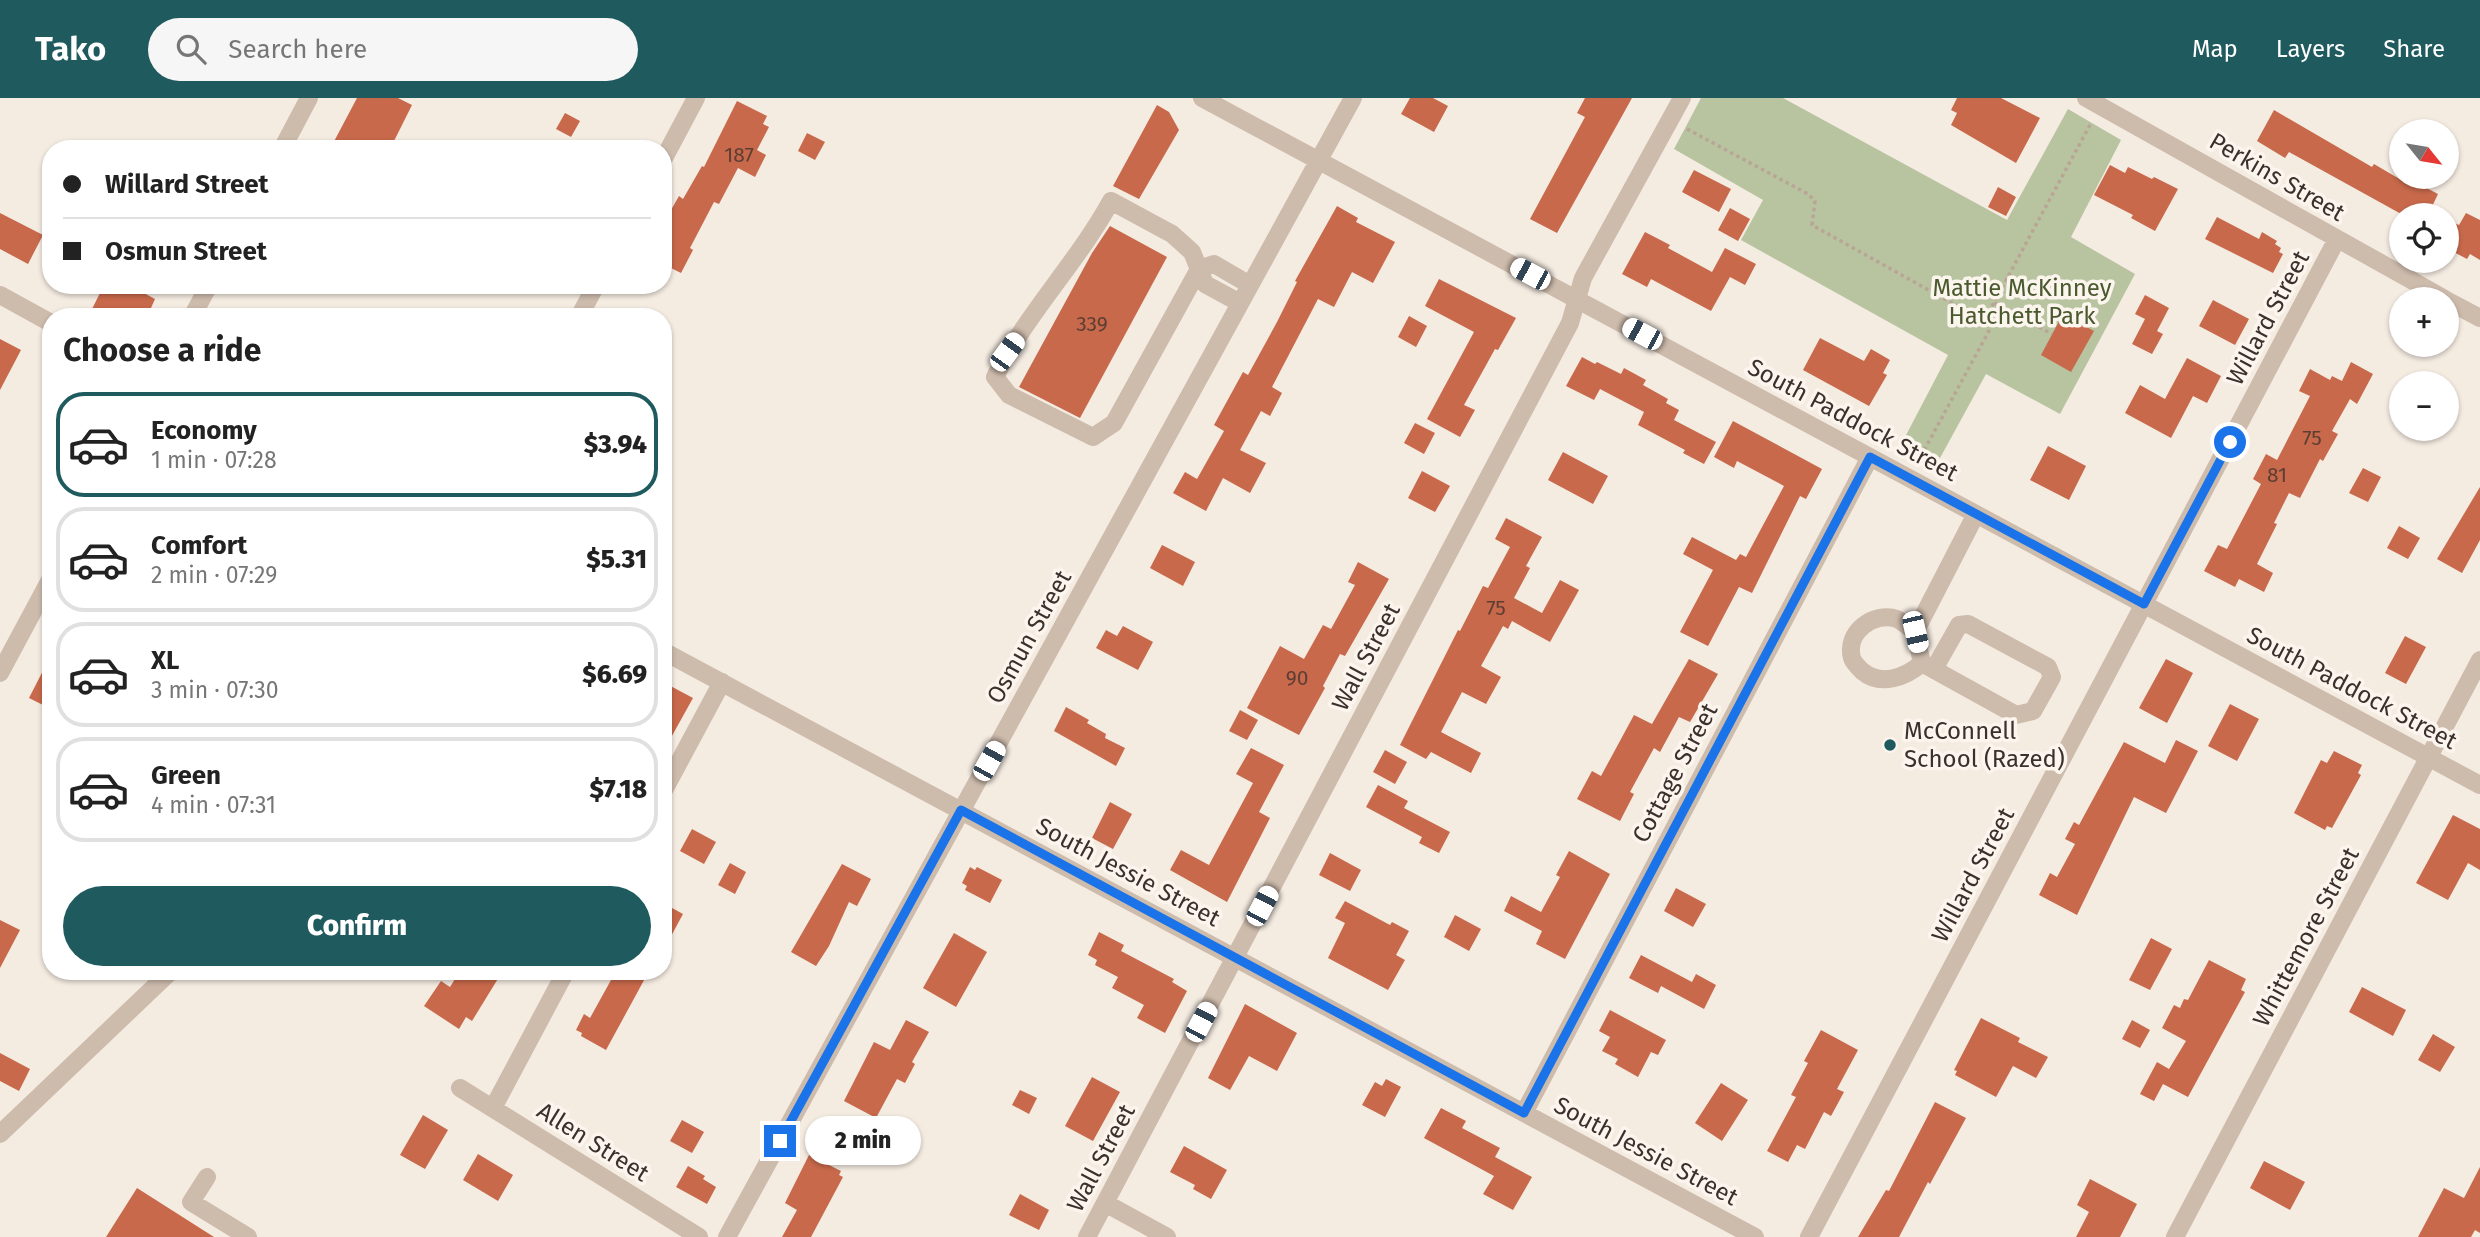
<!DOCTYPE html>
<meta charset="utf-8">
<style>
body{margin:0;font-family:"Fira Sans",sans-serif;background:#f6f6f6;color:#222;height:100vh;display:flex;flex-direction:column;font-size:26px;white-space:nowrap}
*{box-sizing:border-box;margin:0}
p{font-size:23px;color:#767676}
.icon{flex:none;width:38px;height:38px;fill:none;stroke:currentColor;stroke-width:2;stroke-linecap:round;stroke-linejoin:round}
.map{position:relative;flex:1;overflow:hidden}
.sheet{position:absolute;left:42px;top:210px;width:630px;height:672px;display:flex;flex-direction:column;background:#fff;border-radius:28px;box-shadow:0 2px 5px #0004}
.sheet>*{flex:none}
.banner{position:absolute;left:42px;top:42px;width:630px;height:154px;border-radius:28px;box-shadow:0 2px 5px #0004;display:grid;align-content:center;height:154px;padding:0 21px;background:#fff}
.needle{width:46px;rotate:120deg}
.controls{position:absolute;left:2389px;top:21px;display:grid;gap:14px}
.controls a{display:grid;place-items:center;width:70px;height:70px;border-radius:50%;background:#fff;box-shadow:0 2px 5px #0004;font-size:35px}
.end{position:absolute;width:32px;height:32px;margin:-16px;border:9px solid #1a73e8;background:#fff;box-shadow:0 0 0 4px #fff}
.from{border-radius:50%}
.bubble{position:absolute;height:49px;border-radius:24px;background:#fff;box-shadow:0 2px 5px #0004;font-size:23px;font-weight:800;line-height:49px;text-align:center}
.car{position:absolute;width:21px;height:42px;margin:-21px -10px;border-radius:9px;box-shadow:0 0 5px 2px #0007;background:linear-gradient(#fff 24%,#345 0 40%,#fff 0 76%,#345 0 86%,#fff 0)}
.banner b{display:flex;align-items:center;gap:24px;height:66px;font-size:26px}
.banner b+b{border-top:2px solid #e0e0e0}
.banner i{width:18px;height:18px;background:#222}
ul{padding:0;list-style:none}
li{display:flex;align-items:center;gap:21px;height:105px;margin:0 14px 10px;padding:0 7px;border:4px solid #e0e0e0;border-radius:28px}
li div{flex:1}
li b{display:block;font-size:26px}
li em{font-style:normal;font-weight:800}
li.selected{border-color:#1f5a5e}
li>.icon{width:63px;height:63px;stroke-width:1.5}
h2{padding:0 21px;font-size:32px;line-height:84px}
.button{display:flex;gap:14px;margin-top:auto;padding:14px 21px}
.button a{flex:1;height:80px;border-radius:42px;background:#1f5a5e;color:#fff;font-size:28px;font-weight:800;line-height:80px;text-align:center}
header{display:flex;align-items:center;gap:42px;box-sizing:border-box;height:98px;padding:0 35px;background:#1f5a5e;color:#fff}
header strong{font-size:33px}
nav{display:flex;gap:38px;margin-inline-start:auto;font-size:24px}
.search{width:490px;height:63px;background:#f6f6f6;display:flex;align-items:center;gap:18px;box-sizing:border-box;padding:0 24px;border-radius:38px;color:#767676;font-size:26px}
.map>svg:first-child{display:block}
.green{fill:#b8c4a0}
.building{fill:#c8694b}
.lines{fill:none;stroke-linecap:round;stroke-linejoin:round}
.path{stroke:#b9a596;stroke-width:3.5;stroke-dasharray:3.5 3.5;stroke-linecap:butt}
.minor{stroke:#cdbbac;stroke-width:18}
.route{stroke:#1a73e8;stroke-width:9}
.poi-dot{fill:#1f5a5e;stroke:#fbf5ee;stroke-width:2.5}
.labels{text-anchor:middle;stroke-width:7;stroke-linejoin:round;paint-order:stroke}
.number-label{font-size:21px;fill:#5e3e33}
.street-label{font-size:24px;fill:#3b302b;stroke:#fbf5ee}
.park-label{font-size:24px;fill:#4a5a2e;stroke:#fbf5ee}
.poi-label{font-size:24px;fill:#3b302b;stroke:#fbf5ee;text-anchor:start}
</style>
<header>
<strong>Tako</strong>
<div class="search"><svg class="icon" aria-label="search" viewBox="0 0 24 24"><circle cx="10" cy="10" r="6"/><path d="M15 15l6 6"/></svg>Search here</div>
<nav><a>Map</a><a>Layers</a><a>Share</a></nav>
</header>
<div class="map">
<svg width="2480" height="1139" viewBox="0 0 2480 1139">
<rect width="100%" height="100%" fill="#f4ebe1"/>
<path class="green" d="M1701 0H1783L2007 122 2068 11 2121 42 2071 139 2135 176 2060 316 1986 276 1940 360 1904 341 1948 257 1741 142 1763 102 1674 51Z"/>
<path class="building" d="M357 0H398L412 7 390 51H330Z
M1410 0H1433L1448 8 1434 34 1401 16Z
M1585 0H1632L1557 135 1530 121 1585 19 1577 15Z
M1957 0H2001L2040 20 2016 65 1951 27 1957 15 1951 12Z
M737 3 767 18 763 26 769 29 757 52 766 57 755 79 738 70 719 106 714 104 690 150 693 152 681 175 663 166V126L679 98 683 101 702 68 704 69Z
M1157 7 1169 14 1179 32 1139 101 1113 88Z
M2274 12 2372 69 2374 66 2413 89 2415 84 2438 96 2428 117H2403L2289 54 2285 60 2257 43Z
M565 15 580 23 571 39 556 31Z
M807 35 825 44 815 62 798 53Z
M2110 67 2125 75 2128 69 2152 81 2154 79 2178 91 2155 133 2131 120 2133 117 2094 97Z
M1694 72 1731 91 1719 114 1682 94Z
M1998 89 2016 99 2006 118 1988 109Z
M1337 108 1358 120 1356 124 1395 144 1373 185 1352 174 1334 209 1318 201 1272 289 1282 295 1270 318 1261 313 1240 352 1266 365 1250 395 1223 380 1206 413 1173 395 1185 374 1197 381 1224 333 1214 327 1243 274 1248 277 1277 224 1297 184 1295 183Z
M1730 110 1750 121 1738 143 1718 132Z
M0 115 43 137 28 166 0 151Z
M2466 115 2480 122V162L2470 156 2467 161 2446 150V121L2459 127Z
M2217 119 2259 141 2262 134 2277 143 2275 146 2281 150 2279 154 2283 156 2273 175 2205 141Z
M1110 128 1167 159 1080 320 1019 289 1092 155Z
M1645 134 1670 147 1668 150 1712 174 1725 150 1756 166 1745 187 1730 179 1711 213 1651 181 1647 189 1622 176Z
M1439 181 1516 220 1498 252 1495 251 1464 307 1475 312 1460 339 1427 321 1474 234 1425 208Z
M104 187H129L155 201 147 219H108L92 211Z
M2145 197 2169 210 2157 233 2163 236 2152 256 2132 246 2145 221 2135 216Z
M2213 202 2249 221 2235 247 2199 228Z
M2063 216 2094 233 2071 274 2041 257Z
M1409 218 1427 228 1416 249 1398 239Z
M1820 240 1864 263 1871 251 1890 262 1883 275 1887 277 1869 308 1803 272Z
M0 241 21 252 0 292Z
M1582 259 1595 266 1597 264 1621 276 1624 270 1646 282 1643 287 1668 301 1666 305 1679 312 1674 322 1716 344 1704 366 1683 355 1685 352 1638 327 1644 314 1600 291 1594 302 1566 288Z
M2187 260 2221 278 2207 305 2193 298 2171 340 2125 315 2140 287 2165 301Z
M2351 264 2373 276 2357 306 2350 301 2332 333 2338 336 2323 363 2320 361 2300 400 2289 395 2274 425 2277 426 2257 466 2273 475 2264 494 2239 481 2235 489 2204 473 2218 447 2227 451 2261 386 2253 381 2266 356 2277 362 2310 298 2299 293 2310 271 2330 282 2332 278 2342 283Z
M1733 323 1822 371 1806 401 1800 398 1752 495 1739 489 1708 548 1680 534 1713 472 1683 456 1692 439 1736 462 1740 456 1746 459 1784 388 1737 363 1734 370 1714 359Z
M1415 325 1435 335 1424 356 1404 345Z
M2048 348 2086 368 2069 402 2030 382Z
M1563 354 1608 378 1593 406 1548 382Z
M2363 370 2381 379 2368 404 2349 395Z
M1422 373 1450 388 1435 414 1408 400Z
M2480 389V442L2462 475 2437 461Z
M1506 420 1542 439 1526 468 1530 470 1514 500 1542 515 1560 482 1579 492 1550 544 1512 523 1508 531 1503 528 1481 568 1501 579 1486 606 1462 594 1441 634 1481 655 1471 675 1431 654 1426 661 1400 647 1458 532 1460 533 1483 488 1488 490 1510 449 1495 441Z
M2399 428 2420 440 2408 461 2387 450Z
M1162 447 1195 464 1183 488 1150 470Z
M1358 464 1389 481 1345 558 1340 556 1323 588 1325 590 1299 637 1247 610 1280 548 1304 561 1323 527 1331 531 1355 487 1348 484Z
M1123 528 1153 544 1138 572 1096 550 1106 532 1117 538Z
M2405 538 2426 549 2406 586 2385 575Z
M51 557V611L29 600Z
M1689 561 1718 576 1690 624 1679 619 1660 654 1654 650 1630 694 1634 696 1620 723 1577 701 1592 673 1601 678 1634 617 1652 626Z
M2166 561 2193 575 2167 625 2139 610Z
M663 584 693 600 663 654Z
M2230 606 2259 621 2237 663 2208 648Z
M1066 609 1089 622 1087 625 1106 636 1105 640 1125 650 1116 668 1054 633Z
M1240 612 1258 622 1247 642 1229 633Z
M2176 642 2198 653 2166 715 2134 699 2077 817 2039 797 2050 775 2057 779 2075 746 2065 741 2074 724 2079 727 2124 644 2165 665Z
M1251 650 1284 667 1259 714 1270 720 1227 804 1170 772 1181 752 1209 767 1253 685 1236 676Z
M1385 652 1407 664 1395 686 1373 674Z
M2334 653 2362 667 2358 675 2361 677 2332 730 2327 728 2325 732 2294 715 2321 662 2327 665Z
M1378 687 1408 703 1404 710 1450 734 1439 755 1419 745 1422 739 1366 709Z
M1110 704 1132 716 1113 751 1092 740Z
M2453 717 2480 731V772L2468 765 2448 802 2416 785Z
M692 731 716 744 704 766 680 753Z
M1569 753 1610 776 1565 861 1536 846 1542 833 1504 813 1511 798 1541 814 1560 779 1556 777Z
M1330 755 1361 772 1350 793 1319 777Z
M730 765 746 774 735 796 718 787Z
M842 766 871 781 857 808 849 804 829 848 816 868 791 854Z
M970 769 975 772 977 769 1002 782 990 805 965 792 967 788 962 785Z
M1676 790 1706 806 1693 829 1664 813Z
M1345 803 1390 827 1392 824 1409 833 1396 857 1405 862 1388 892 1328 860 1345 825 1335 820Z
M663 805 683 816 663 853Z
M1455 817 1481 831 1469 853 1444 839Z
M0 822 20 832 0 870Z
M1099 834 1124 847 1121 853 1174 881 1172 884 1187 893 1165 935 1137 920 1144 907 1112 890 1118 879 1095 867 1097 862 1088 857Z
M954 835 987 854 956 909 923 890Z
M2151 840 2172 851 2150 892 2129 882Z
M1641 857 1692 884 1696 876 1716 887 1704 911 1661 888 1658 895 1629 880Z
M2209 862 2246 881 2241 892 2245 894 2188 999 2163 986 2154 1003 2140 996 2157 964 2169 971 2186 943 2162 930 2174 907 2180 910 2184 901 2188 902Z
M460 873H490L499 879 472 923 466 919 459 931 424 908 441 883 450 889Z
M616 873H649L606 952 581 938 582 935 576 932 584 916 590 920Z
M2362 889 2406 912 2393 938 2349 914Z
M1245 906 1297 935 1277 973 1249 958 1230 992 1208 980Z
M1610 912 1666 942 1658 957 1651 954 1638 979 1615 966 1618 961 1602 953 1610 939 1599 933Z
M1981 920 2020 940 2018 944 2048 959 2036 980 2013 968 1996 999 1955 977 1957 973 1954 972Z
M906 922 929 934 912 964 915 966 905 985 897 981 876 1020 844 1003 874 944 890 952Z
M2132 922 2150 932 2140 950 2122 941Z
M1821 932 1858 952 1837 991 1844 994 1831 1018 1824 1014 1805 1051 1797 1047 1788 1064 1767 1053 1796 999 1791 997 1808 965 1804 963Z
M2433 936 2455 949 2440 974 2418 962Z
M0 955 30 971 19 993 0 983Z
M1092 979 1120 994 1093 1043 1065 1028Z
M1386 981 1401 989 1385 1019 1362 1007 1375 984 1382 988Z
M1721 985 1748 1002 1722 1043 1695 1025Z
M1020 992 1037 1000 1029 1016 1012 1007Z
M1935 1004 1966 1020 1930 1086 1928 1084 1899 1139H1858L1886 1092 1889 1093Z
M1441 1010 1466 1023 1462 1030 1500 1050 1495 1059 1532 1079 1513 1112 1483 1096 1494 1078 1424 1040Z
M423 1017 448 1032 425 1071 400 1057Z
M682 1022 704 1034 692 1055 670 1043Z
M1184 1048 1227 1072 1211 1101 1193 1091 1195 1087 1170 1074Z
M478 1056 513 1077 498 1103 463 1082Z
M809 1057 841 1073 839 1077 843 1079 811 1139H782L797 1112 785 1105Z
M2264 1063 2305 1084 2290 1112 2250 1090Z
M688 1068 705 1078 703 1081 716 1089 707 1106 676 1089Z
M2480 1069V1135L2475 1132 2471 1139H2418L2444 1090 2464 1100Z
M2090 1081 2137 1106 2120 1139H2076L2089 1114 2077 1107Z
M137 1090 214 1139H106Z
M1020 1096 1049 1112 1039 1132 1009 1117Z"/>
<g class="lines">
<path class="path" d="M1687 31 1808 96 1815 103 1812 127 1984 223 2091 25
M2002 209 2052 236
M1921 358 2002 209 1994 205"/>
<path class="minor" d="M1202 0 2480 687
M2086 0 2445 201
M282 51 309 0
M663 62 696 0
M1111 103 1172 136 1192 154 1199 171 1114 325 1093 339 1009 297 995 279C1026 216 1077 165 1111 103Z
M0 197 51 225
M2446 202 2480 220
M1240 205 1205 186 1199 171 1214 166 1250 187
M192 219 209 187
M579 219 596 187
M1915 534C1910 530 1903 524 1897 521 1874 513 1845 534 1852 560 1853 564 1859 570 1862 573 1881 589 1906 579 1922 565
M663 553 1755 1139
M1934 571 1959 527 1968 526 2048 569 2052 579 2033 613 2016 617 1922 565 1915 534 1976 416
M0 575 51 480
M663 694 722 584
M460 990 699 1139
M493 1010 566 873
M1524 1015 1870 359
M0 1036 171 873
M207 1079 191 1104 248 1139
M1105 1105 1167 1139
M727 1139 1353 0
M1087 1139 1570 225 1583 180 1682 0
M1809 1139 2337 141
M2175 1139 2480 562"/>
</g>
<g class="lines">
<path class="route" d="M780 1043 961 712 1524 1015 1870 359 2144 506 2230 344"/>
</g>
<circle class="poi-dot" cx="1890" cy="647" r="7"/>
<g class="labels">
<g class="number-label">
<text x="739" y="64">187</text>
<text x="1092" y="233">339</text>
<text x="2312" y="347">75</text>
<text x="2277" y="384">81</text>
<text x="1496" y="517">75</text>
<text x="1297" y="587">90</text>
</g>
<g class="street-label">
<text transform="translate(2277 79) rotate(30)" y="8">Perkins Street</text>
<text transform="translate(2268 220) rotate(-62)" y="8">Willard Street</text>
<text transform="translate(1853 322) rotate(28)" y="8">South Paddock Street</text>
<text transform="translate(1029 539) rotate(-61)" y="8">Osmun Street</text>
<text transform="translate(1366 559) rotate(-62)" y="8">Wall Street</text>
<text transform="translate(2352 590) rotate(28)" y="8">South Paddock Street</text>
<text transform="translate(1675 675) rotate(-62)" y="8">Cottage Street</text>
<text transform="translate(1128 774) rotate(28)" y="8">South Jessie Street</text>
<text transform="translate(1973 777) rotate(-62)" y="8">Willard Street</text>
<text transform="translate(2306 839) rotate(-62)" y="8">Whittemore Street</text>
<text transform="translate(593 1044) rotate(32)" y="8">Allen Street</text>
<text transform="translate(1646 1053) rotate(28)" y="8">South Jessie Street</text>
<text transform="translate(1101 1060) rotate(-62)" y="8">Wall Street</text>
</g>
<g class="park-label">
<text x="2022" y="198">Mattie McKinney<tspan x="2022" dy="28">Hatchett Park</tspan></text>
</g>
<g class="poi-label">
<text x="1904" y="641">McConnell<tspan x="1904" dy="28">School (Razed)</tspan></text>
</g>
</g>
</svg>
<div class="controls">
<a><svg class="needle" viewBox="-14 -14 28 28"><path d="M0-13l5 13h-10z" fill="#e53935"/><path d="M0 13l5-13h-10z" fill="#767676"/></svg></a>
<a><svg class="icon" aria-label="locate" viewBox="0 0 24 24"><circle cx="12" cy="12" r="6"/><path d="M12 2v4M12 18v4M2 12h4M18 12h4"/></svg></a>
<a>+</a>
<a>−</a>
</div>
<i class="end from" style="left:2230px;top:344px"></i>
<i class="end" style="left:780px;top:1043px"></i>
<div class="bubble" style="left:805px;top:1018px;width:116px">2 min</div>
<i class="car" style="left:1530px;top:176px;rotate:298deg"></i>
<i class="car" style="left:1642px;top:236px;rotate:298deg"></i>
<i class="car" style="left:1007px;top:254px;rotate:36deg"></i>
<i class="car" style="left:1915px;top:534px;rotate:167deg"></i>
<i class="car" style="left:989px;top:663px;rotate:29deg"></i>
<i class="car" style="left:1262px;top:808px;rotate:28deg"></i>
<i class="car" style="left:1201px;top:924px;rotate:28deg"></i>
<div class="banner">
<b><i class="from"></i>Willard Street</b>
<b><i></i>Osmun Street</b>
</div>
<section class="sheet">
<h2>Choose a ride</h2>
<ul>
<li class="selected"><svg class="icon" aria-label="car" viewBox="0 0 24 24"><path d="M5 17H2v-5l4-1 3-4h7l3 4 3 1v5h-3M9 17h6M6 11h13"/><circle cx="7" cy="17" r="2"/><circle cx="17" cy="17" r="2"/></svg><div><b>Economy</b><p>1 min · 07:28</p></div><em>$3.94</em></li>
<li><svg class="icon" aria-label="car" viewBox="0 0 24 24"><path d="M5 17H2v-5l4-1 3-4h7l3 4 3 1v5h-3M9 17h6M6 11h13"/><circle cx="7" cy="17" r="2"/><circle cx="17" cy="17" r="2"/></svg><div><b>Comfort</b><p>2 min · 07:29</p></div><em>$5.31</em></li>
<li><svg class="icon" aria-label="car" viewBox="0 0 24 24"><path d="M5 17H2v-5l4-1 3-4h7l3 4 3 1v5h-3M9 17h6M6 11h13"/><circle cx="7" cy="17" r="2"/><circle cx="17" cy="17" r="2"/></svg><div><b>XL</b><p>3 min · 07:30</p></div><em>$6.69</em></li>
<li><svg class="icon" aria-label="car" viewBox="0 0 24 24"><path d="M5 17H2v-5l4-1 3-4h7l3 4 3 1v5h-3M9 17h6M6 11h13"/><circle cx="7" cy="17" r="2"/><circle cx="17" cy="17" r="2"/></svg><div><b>Green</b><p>4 min · 07:31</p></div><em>$7.18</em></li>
</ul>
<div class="button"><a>Confirm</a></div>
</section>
</div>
